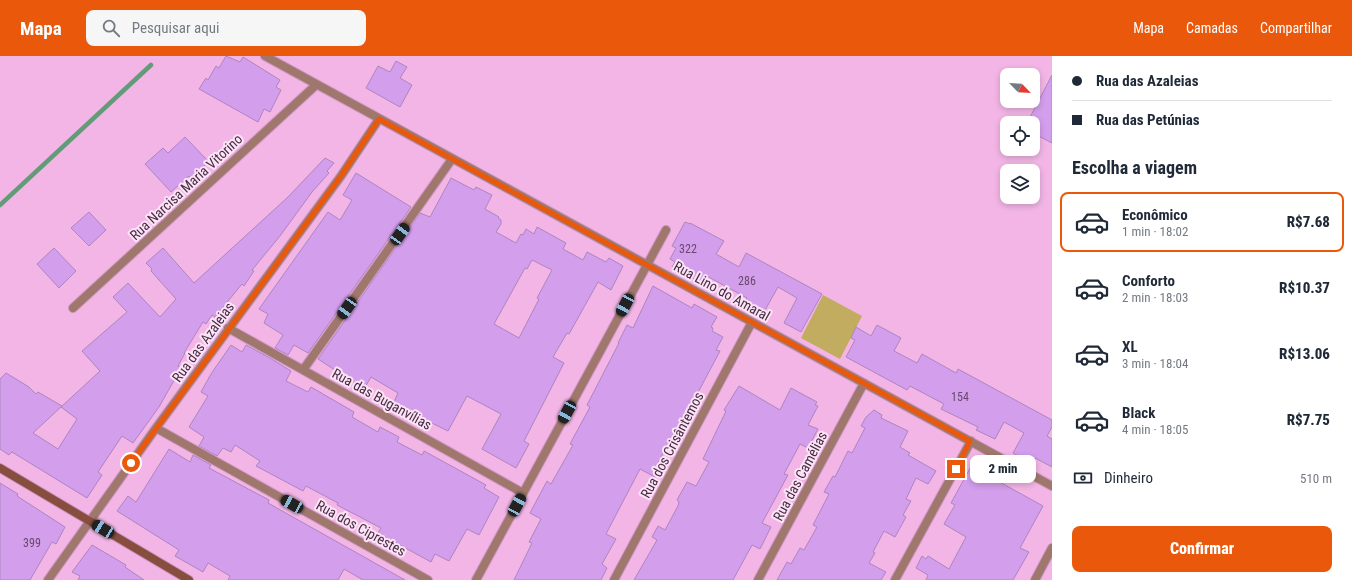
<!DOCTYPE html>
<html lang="pt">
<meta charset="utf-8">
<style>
body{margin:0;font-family:"Roboto Condensed",sans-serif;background:#f6f6f7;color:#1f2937;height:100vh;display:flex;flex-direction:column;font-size:15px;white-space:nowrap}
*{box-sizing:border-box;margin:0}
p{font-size:13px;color:#747a83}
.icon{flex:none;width:22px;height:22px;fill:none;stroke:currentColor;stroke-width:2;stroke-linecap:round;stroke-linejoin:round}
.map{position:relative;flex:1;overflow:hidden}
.panel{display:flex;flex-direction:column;background:#fff;width:300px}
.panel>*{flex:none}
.hud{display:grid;align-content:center;height:88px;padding:0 20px;background:#fff}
.needle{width:26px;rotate:115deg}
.controls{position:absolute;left:1000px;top:12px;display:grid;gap:8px}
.controls a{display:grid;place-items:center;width:40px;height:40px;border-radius:8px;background:#fff;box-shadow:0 2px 6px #0003;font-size:20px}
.end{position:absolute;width:18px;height:18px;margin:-9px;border:5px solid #ea580c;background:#fff;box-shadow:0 0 0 2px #fff}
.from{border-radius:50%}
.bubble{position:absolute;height:28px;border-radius:8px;background:#fff;box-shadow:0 2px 6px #0003;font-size:13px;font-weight:800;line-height:28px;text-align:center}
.car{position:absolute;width:12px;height:24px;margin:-12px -6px;border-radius:5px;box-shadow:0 0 3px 1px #0007;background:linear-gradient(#222 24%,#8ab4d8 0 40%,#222 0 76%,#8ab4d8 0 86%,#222 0)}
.hud b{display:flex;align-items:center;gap:14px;height:38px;font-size:15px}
.hud b+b{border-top:1px solid #e0e1e3}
.hud i{width:10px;height:10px;background:#1f2937}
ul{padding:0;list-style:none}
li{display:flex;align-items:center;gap:12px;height:60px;margin:0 8px 6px;padding:0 12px;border:2px solid transparent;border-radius:8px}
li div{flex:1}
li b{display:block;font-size:15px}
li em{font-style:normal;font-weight:800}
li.active{border-color:#ea580c}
li>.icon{width:36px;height:36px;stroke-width:1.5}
h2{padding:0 20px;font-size:18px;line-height:48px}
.pay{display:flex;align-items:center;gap:10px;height:44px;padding:0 20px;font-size:15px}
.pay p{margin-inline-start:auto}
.primary-button{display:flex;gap:8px;margin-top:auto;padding:8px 20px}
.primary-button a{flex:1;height:46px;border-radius:8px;background:#ea580c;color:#fff;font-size:16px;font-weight:800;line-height:46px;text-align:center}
header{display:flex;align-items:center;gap:24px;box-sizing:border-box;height:56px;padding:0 20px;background:#ea580c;color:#fff}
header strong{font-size:19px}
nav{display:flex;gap:22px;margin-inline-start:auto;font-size:14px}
.search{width:280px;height:36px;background:#f6f6f7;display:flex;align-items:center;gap:10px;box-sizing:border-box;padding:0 14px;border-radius:8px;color:#747a83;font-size:15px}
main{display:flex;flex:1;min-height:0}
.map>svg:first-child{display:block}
.green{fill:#c1ac60}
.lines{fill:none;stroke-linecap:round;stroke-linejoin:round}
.stream{stroke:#629b78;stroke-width:4.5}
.building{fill:#d39eec;stroke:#ad85c0;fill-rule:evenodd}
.minor-casing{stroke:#cc97c1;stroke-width:10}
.secondary-casing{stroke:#cc97c1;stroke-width:10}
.minor{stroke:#a0776c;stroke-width:8}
.secondary{stroke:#874d3f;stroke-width:8}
.route{stroke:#ea580c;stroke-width:5}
.labels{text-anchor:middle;stroke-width:4;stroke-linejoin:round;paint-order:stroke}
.number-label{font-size:12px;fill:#68496b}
.street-label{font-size:14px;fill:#452d40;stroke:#fde3f7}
</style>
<header>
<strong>Mapa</strong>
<div class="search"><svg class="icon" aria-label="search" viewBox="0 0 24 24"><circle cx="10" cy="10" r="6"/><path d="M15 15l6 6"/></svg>Pesquisar aqui</div>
<nav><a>Mapa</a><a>Camadas</a><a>Compartilhar</a></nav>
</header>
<main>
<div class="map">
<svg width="1052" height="524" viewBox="0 0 1052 524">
<rect width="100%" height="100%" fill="#f2b5e5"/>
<path class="green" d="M823 239 862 260 840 303 801 282Z"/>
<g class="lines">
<path class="stream" d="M0 149 151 9"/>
</g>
<path class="building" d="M226 0 240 6 243 1 280 24 276 31 281 34 270 56 264 53 258 66 199 33 206 22 208 24 216 10 219 12Z
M396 5 407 11 400 22 412 29 400 51 366 32 378 10 390 16Z
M1052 19V87L1033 77V67H1027Z
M185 81 209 106 204 110 205 112 192 124 189 120 171 136 145 108 163 92 168 97Z
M325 102 334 107 327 115 329 117 312 136 280 180 252 214 254 215 244 230 242 228 215 261 212 259 206 268 203 266 184 297H185L178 310 181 312 159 351 133 387 122 380 98 416 102 419 87 442 12 396 9 399 0 393V323L6 317 29 331 36 338 38 336 62 350 33 377 58 393 77 363 61 351 100 315 82 295 127 256 113 241 128 227 160 261 176 243 151 215 152 213 146 207 163 192 194 227 288 141Z
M356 117 411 151 308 297 294 289 288 299 275 292 283 279 264 267 268 258 259 253 328 156 340 164 352 144 343 139Z
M451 122 474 134 476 131 492 139 485 153 499 161 498 162 501 164V168L496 176 516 187 521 178 523 179 526 173 534 178 537 171 566 187 563 193 583 204 587 196 606 206 609 202 623 210 611 234 598 226 569 278 567 277 553 301 564 307 524 385 529 388 516 412 482 393 501 358 467 340 448 375 393 348 398 337 371 321 364 333 318 303 420 157 430 161ZM532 204 552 214 537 242 539 243 519 282 494 268 525 212 527 213Z
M89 156 106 174 89 190 71 172Z
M685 166 690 168V167L724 185 716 198 739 211 746 197 822 238 801 276 784 267 797 242 778 231 764 256 745 246 747 242 705 219 701 227 672 211 675 206 670 203 676 192 672 190Z
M54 192 76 215 59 232 37 208Z
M653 230 692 252 694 248 717 261 711 271 713 272 712 275 723 281 716 294 720 295 694 344 696 346 688 361 683 359 658 407 661 410 655 421 640 413 606 478 616 483 602 508 607 512 601 524H514L532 487 529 486 541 463 530 457 547 425 551 428 573 389 570 388 590 351 587 349 619 287H618L627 269 633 272Z
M877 269 901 282 894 295 917 307 922 298 956 317 958 313 1052 364V371L1047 380 1052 383V411L1035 402 1032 408 1013 397 1024 377 1004 366 995 383 976 374 978 371 941 353 944 348 910 330 907 334 846 301 855 284 851 282 856 271 871 280Z
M231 289 242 296 246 289 270 302 291 315 286 325 308 336 311 331 354 356 352 361 378 376 380 371 399 381 397 386 422 399 424 395 486 429 484 432 499 441 479 479 467 473 449 505 435 498 431 506 378 477 381 472 337 449 338 447 306 430 303 435 256 410 260 405 235 389 231 396 223 392 217 400 199 390 204 381 189 371 208 340 201 336 211 318Z
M739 330 780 354 791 332 817 346 815 349 818 350 808 369 818 373 808 392 800 388 784 418 788 419 762 467 771 471 760 493 752 489 733 524H634L657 484 652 481 658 470 665 474 678 450 679 446 677 444 687 426 696 430 709 406 703 403 726 355 724 354Z
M874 354 882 359 881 362 908 375 900 391 910 397 908 399 936 415 928 428 916 422 906 443 911 445 903 459 906 461 895 481 884 475 873 496 875 497 869 507 886 516 881 524H777L787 506 791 508 800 492 804 494 817 471 813 469 829 438 824 436 833 420 835 421 848 395 852 397 865 372 861 370 866 361Z
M169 393 190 406 193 399 211 409 209 412 269 444 268 447 405 524H363L344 513 338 524H228L230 520 208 507 203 516 175 500 179 494 117 455 128 440 136 446Z
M974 405H979L1000 416 996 424 1043 450 1020 492 1029 496 1013 524H926L928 519 916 512 922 500 926 503 928 500 949 513 966 481 944 468 955 449 951 447Z
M0 427 18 438 17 440 65 471 56 488 52 486 30 524H0Z
M92 489 126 509 125 511 144 524H78L80 520 72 516Z"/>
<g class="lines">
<g class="minor-casing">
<path id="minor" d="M265 0 1052 430
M73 252 316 29
M228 272 523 437
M303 314 452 103
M156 372 428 524
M48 524 156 372 341 120 379 63
M476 524 666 174
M614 524 752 266
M758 524 864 327
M895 524 971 385
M1035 524 1052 492"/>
</g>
<g class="secondary-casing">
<path id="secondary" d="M0 412 189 524"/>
</g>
<use href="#minor" class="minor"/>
<use href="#secondary" class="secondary"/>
</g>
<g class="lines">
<path class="route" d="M131 407 341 120 379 63 970 385 956 413"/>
</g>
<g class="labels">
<g class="number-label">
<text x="688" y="197">322</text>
<text x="747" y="229">286</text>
<text x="960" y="345">154</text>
<text x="32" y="491">399</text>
</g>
<g class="street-label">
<text transform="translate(186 131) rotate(-43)" y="5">Rua Narcisa Maria Vitorino</text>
<text transform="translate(722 235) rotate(29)" y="5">Rua Lino do Amaral</text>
<text transform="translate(203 286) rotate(-54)" y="5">Rua das Azaleias</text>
<text transform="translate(382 343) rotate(29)" y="5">Rua das Buganvílias</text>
<text transform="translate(672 389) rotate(-62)" y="5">Rua dos Crisântemos</text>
<text transform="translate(800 420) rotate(-62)" y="5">Rua das Camélias</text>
<text transform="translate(361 472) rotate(29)" y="5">Rua dos Ciprestes</text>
</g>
</g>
</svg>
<div class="controls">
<a><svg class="needle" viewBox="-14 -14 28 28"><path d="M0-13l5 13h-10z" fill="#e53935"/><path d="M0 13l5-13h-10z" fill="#747a83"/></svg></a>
<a><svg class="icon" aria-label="locate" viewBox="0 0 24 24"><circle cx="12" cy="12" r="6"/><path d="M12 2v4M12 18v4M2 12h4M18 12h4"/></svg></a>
<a><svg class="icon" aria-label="layers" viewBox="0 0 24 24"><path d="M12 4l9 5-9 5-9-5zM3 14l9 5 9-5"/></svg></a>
</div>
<i class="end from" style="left:131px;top:407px"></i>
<i class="end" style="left:956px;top:413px"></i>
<div class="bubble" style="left:970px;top:399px;width:66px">2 min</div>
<i class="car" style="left:400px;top:178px;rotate:35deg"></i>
<i class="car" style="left:625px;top:249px;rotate:208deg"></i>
<i class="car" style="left:347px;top:252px;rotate:215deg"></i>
<i class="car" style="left:567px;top:356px;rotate:208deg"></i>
<i class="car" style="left:292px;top:448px;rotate:299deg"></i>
<i class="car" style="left:517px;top:449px;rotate:28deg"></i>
<i class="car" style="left:103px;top:473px;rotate:301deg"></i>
</div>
<section class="panel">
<div class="hud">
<b><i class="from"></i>Rua das Azaleias</b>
<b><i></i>Rua das Petúnias</b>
</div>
<h2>Escolha a viagem</h2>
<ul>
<li class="active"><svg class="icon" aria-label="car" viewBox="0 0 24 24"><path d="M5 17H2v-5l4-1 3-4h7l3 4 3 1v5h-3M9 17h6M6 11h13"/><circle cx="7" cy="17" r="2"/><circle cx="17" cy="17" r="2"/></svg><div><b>Econômico</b><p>1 min · 18:02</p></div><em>R$7.68</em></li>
<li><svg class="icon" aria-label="car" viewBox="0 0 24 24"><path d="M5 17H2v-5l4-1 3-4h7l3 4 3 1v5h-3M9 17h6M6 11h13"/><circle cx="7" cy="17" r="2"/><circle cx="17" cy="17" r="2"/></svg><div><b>Conforto</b><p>2 min · 18:03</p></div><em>R$10.37</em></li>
<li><svg class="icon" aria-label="car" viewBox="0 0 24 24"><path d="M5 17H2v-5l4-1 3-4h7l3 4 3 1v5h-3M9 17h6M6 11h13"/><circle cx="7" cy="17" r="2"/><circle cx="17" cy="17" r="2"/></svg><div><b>XL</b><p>3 min · 18:04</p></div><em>R$13.06</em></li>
<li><svg class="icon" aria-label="car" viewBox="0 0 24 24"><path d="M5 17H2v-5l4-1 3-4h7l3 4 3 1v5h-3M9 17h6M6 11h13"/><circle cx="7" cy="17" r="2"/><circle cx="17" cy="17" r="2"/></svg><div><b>Black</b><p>4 min · 18:05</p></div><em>R$7.75</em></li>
</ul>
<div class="pay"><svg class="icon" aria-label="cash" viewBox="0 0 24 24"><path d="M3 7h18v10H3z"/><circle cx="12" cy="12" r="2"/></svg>Dinheiro<p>510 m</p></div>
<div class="primary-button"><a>Confirmar</a></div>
</section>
</main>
